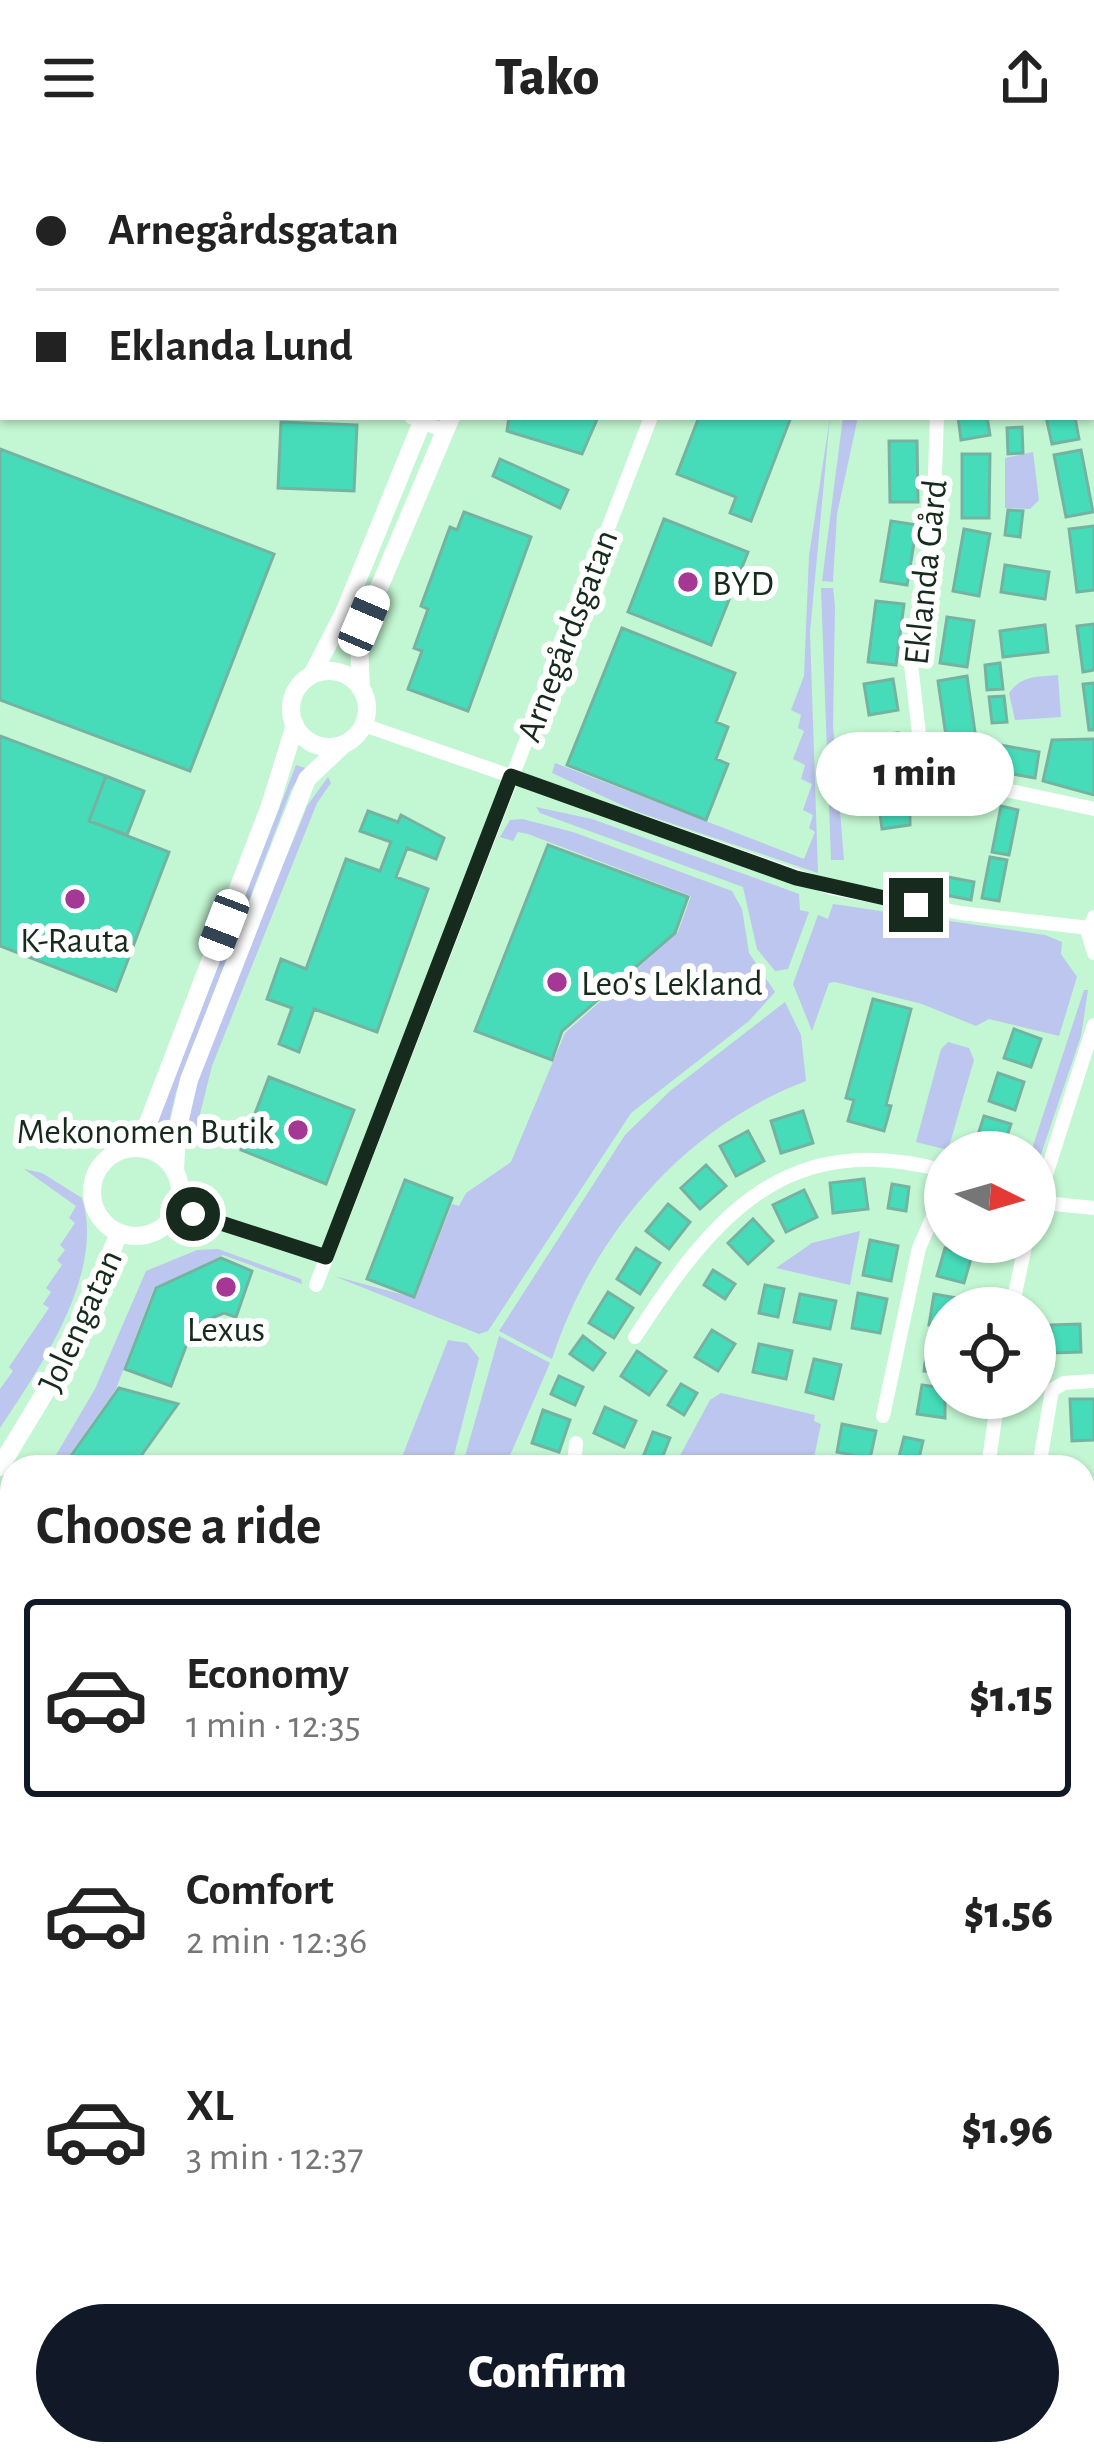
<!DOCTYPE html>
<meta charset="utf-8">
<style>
body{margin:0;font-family:"Alegreya Sans",sans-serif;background:#f6f6f6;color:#222;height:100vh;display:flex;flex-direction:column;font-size:45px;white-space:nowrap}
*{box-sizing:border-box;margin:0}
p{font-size:39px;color:#767676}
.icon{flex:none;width:66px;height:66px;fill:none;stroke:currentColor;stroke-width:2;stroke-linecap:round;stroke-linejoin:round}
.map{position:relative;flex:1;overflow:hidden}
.sheet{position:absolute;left:0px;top:1299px;width:1095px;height:1011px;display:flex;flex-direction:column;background:#fff;border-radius:36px 36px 0 0;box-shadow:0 3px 9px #0004}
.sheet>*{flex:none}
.top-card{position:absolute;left:0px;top:0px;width:1095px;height:264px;box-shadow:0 3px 9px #0004;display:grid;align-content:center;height:264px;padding:0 36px;background:#fff}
.needle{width:78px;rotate:95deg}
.fabs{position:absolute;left:924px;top:975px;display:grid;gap:24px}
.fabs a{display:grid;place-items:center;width:132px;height:132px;border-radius:50%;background:#fff;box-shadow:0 3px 9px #0004;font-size:60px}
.end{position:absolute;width:54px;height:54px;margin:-27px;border:15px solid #162a1d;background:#fff;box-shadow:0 0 0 6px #fff}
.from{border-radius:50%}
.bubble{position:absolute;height:84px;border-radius:42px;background:#fff;box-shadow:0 3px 9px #0004;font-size:39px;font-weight:800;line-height:84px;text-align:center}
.car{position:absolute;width:36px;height:72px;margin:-36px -18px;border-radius:15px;box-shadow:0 0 9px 3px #0007;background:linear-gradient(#fff 24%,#345 0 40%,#fff 0 76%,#345 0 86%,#fff 0)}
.top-card b{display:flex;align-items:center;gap:42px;height:114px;font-size:45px}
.top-card b+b{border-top:3px solid #e0e0e0}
.top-card i{width:30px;height:30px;background:#222}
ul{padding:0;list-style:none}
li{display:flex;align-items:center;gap:36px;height:198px;margin:0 24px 18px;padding:0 12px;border:6px solid transparent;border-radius:12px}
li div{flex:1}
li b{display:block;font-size:45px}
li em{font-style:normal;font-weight:800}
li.current{border-color:#111827}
li>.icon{width:108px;height:108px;stroke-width:1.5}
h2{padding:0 36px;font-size:54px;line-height:144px}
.action{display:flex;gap:24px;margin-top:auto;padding:24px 36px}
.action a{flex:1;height:138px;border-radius:72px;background:#111827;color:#fff;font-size:48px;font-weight:800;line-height:138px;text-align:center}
header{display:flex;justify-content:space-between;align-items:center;height:156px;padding:0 36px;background:#fff;font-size:54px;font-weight:800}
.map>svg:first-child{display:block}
.green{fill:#bcc6ee}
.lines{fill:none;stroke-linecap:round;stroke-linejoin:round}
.stream{stroke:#76dcf3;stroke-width:6}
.building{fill:#46dcba;stroke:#74b3a1;stroke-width:3}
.minor{stroke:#fff;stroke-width:14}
.tertiary{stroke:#fff;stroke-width:18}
.route{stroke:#162a1d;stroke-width:15}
.poi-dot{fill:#a53795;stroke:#fff;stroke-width:4.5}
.labels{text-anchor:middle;stroke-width:12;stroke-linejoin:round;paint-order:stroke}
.street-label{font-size:36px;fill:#162a1d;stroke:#fff}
.poi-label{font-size:36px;fill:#162a1d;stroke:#fff;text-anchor:start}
</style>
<header><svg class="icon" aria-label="menu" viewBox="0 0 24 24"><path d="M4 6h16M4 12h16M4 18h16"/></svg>Tako<svg class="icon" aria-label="share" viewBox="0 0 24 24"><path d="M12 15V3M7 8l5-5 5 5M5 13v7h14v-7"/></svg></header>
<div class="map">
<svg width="1094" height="2308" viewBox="0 0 1094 2308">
<rect width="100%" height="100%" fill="#c3f6d2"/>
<path class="green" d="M830 261 810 476 818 717 635 655 552 617 555 607 804 703 815 676 809 672 813 659 803 654 812 628 801 623 805 609 793 603 804 575 798 572 801 559 791 554 804 520 809 400Z
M843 261H858L837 358 833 426 822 425Z
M1033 296 1039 344 1030 353 1005 352V302Z
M821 432H833L835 450 833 568 844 704H831Z
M1058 519 1061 561 1015 564 1009 537C1022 519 1037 521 1058 519Z
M296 609 305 612 291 634 176 936 166 979 154 975Z
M328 621 331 627 317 647 212 910 194 982 187 987C179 933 283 716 307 650Z
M536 651 592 663 799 738 800 754 809 756 788 813 775 815 757 793 743 731 540 657Z
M522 663 573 676 732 735 742 753 749 797 775 836 749 865 631 957 488 1175 479 1178 334 1120 415 1142 452 1048 459 1050 466 1037 511 1006 565 877 678 776 691 740 528 678 518 676 513 685 500 681 510 664Z
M833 748 1045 779 1062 786 1061 798 1077 821 1059 880 989 863 976 870 922 848 835 826 829 827 812 875 793 828 818 759 828 763Z
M1084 834H1088L1081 880 1035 1016V996H1031Z
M785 846 801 879 806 925C683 972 593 1078 552 1203L499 1175 625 979 670 935Z
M948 886 969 892 974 904 948 994 916 986 941 893Z
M24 1013 42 1017 82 1042C106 1117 39 1213 0 1272V1233L13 1215 9 1211 49 1152 43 1148 51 1136 46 1132 62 1109 57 1104 65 1094 60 1089 75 1067 69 1062 76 1050Z
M860 1075 850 1129 776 1112 812 1087Z
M218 1093 301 1123 302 1128 223 1099 154 1132 116 1233 61 1311H49L95 1233 146 1115 197 1094Z
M499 1180 550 1207 505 1311H462Z
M448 1184 467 1187 479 1202 451 1311H398Z
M721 1237 815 1259 814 1265 821 1268 812 1311 676 1307 710 1244Z
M0 1409 12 1412V2000L0 1997Z"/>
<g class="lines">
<path class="stream" d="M0 1463 12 1469
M1088 1688 1094 1689"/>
</g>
<path class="building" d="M509 261H598L582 298 507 275Z
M699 261H791L751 365 730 357 736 341 677 318Z
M958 261H987L990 279 961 284Z
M1046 261H1075L1079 283 1052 288Z
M281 266 357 269 354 335 278 332Z
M1022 271 1023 297 1008 298 1007 272Z
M889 285H917L918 346H890Z
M0 293 274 398 190 615 0 544Z
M1081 294 1093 356 1066 361 1054 299Z
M962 298H990L989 362H962Z
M500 303 568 334 560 352 493 320Z
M1008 354 1023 355 1020 381 1005 379Z
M464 356 531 381 468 555 408 533 422 495 414 492 428 453 421 450 450 371 457 374Z
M664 363 748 396 711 489 628 456Z
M891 365 917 369 907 429 881 425Z
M1094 370V434L1077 436 1069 373Z
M964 373 990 378 979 440 953 435Z
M1005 409 1049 416 1045 443 1001 436Z
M876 445 904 448 896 509 868 506Z
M947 461 974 465 967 511 940 507Z
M1094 468V514L1083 516 1077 470Z
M1045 469 1048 496 1003 501 1000 475Z
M622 472 735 517 716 566 728 571 716 603 728 608 706 664 567 609Z
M1000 507 1003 533 987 534 985 509Z
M967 520 976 583 947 587 938 525Z
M893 523 898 554 869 559 864 528Z
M1094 527V574H1089L1083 528Z
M1004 540 1007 566 992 567 989 541Z
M898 577 902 609 910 608V669L882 673 878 641 873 642 870 580Z
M0 580 106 620 89 665 169 696 116 835 0 790Z
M1094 583V639L1043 625 1052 584Z
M995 588 1039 596 1035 622 990 614Z
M106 620 144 635 127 679 89 665Z
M1001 650 1018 654 1009 699 992 696Z
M368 655 398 666 401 659 444 682 436 703 407 692 396 721 428 733 377 876 314 853 299 896 279 888 292 852 267 843 281 803 306 813 346 703 380 715 391 686 360 675Z
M548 689 688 741 675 777 562 875 552 904 475 875Z
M990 701 1007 704 999 745 982 742Z
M948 721 974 726 971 744 945 739Z
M873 843 911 853 886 949 891 950 884 975 848 965 854 944 846 942Z
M1014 873 1041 883 1031 911 1004 902Z
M998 917 1024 926 1015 954 989 945Z
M269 921 354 954 326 1028 241 994Z
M803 955 813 987 781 997 771 965Z
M984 960 1011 968 1002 996 975 988Z
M748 975 764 1005 736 1020 720 990Z
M706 1009 726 1030 700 1053 681 1032Z
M864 1023 868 1053 833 1057 830 1027Z
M405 1024 452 1042 414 1141 367 1123Z
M892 1028 909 1031 906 1055 888 1052Z
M804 1034 817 1061 786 1076 773 1049Z
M668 1048 690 1066 669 1093 646 1075Z
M753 1063 773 1085 748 1108 728 1087Z
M870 1084 898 1090 891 1125 863 1119Z
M636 1092 660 1107 640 1138 617 1123Z
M945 1092 972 1099 964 1127 937 1120Z
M221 1102 252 1115 236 1161 224 1157 194 1169 171 1230 125 1213 156 1132Z
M713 1114 735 1128 725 1143 704 1129Z
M765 1129 784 1133 778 1161 759 1157Z
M608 1136 633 1152 614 1182 589 1167Z
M858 1137 887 1143 880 1177 852 1172Z
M800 1138 836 1145 830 1173 794 1166Z
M934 1138 962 1143 960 1152H945V1171L929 1169Z
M1080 1168 1081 1196 1052 1197 1051 1169Z
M712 1174 735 1188 718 1215 695 1201Z
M583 1180 605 1197 593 1214 570 1198Z
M928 1184 945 1186V1218L924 1215Z
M759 1188 792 1195 786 1223 753 1216Z
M637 1195 666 1215 649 1239 621 1220Z
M814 1203 841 1209 833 1243 806 1236Z
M559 1220 583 1231 575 1249 551 1238Z
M681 1228 697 1237 684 1259 668 1249Z
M922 1229 945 1232V1262L917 1258Z
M119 1232 178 1248 133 1311H63Z
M1070 1243H1094V1284L1072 1285Z
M605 1251 636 1265 624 1291 594 1277Z
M543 1254 570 1264 559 1296 532 1287Z
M842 1268 876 1275 870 1303 837 1296Z
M653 1276 670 1282 660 1307 643 1301Z
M904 1281 923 1285 917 1311 897 1309Z
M1083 1525 1094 1526V1577L1083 1576Z
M1087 1834 1094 1838V1887L1083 1881Z"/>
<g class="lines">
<path class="minor" d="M1069 0V3
M1092 177 1094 187
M1092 203H1094
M411 261 444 275
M937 261 933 374 911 508 922 604 941 620 1094 653
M364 569 831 732 961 757 1089 772
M1094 761 1088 777 1094 797
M1035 1046 1094 1052
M177 1053 326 1101
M1035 1053 1094 869
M316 1129 651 261
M1012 1152 1026 1086
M635 1181C714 1059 786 972 945 1015
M883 1260 919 1092 945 1033
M574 1311 576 1287
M988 1311 998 1242
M1039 1311 1052 1234 1064 1227 1094 1225
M1083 1385 1094 1386
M1083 1945 1094 1951
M280 2308 283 2298"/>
<path class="tertiary" d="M544 3 546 0
M585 3 587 0
M291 553a38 38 0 1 1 76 0a38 38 0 1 1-76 0Z
M312 519 344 457 424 261
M361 533 359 488 365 465 451 261
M92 1036a44 44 0 1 1 88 0a44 44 0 1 1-88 0Z
M130 992 148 967 270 650 295 569
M175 1015 177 976 189 924 307 623 344 588
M0 1311 73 1190 119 1077"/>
</g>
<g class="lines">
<path class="route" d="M193 1058 326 1101 511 620 796 722 916 749"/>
</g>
<g class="poi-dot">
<circle cx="688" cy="426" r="12"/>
<circle cx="75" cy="743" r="12"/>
<circle cx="557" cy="826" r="12"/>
<circle cx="298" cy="974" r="12"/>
<circle cx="226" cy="1131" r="12"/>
</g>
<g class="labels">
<g class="street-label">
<text transform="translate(924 416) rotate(-84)" y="13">Eklanda Gård</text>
<text transform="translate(566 479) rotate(-69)" y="13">Arnegårdsgatan</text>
<text transform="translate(79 1164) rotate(-65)" y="13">Jolengatan</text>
</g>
<g class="poi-label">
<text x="712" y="439">BYD</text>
<text x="75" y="796" text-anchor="middle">K-Rauta</text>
<text x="581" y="839">Leo's Lekland</text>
<text x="274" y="987" text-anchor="end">Mekonomen Butik</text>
<text x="226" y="1185" text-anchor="middle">Lexus</text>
</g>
</g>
</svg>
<div class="fabs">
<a><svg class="needle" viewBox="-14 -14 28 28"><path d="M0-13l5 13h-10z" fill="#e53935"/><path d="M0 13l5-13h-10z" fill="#767676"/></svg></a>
<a><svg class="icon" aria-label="locate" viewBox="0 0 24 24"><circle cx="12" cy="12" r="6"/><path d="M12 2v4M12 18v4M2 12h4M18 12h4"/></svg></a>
</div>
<i class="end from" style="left:193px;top:1058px"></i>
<i class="end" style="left:916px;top:749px"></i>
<div class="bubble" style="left:816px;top:576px;width:198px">1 min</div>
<i class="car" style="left:364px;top:465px;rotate:23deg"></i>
<i class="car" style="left:224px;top:769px;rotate:201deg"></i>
<div class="top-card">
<b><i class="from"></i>Arnegårdsgatan</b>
<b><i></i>Eklanda Lund</b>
</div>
<section class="sheet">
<h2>Choose a ride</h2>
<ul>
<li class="current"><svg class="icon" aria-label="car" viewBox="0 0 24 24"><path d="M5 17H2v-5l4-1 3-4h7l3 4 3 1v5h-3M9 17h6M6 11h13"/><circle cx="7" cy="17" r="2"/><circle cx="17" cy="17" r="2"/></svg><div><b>Economy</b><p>1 min · 12:35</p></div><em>$1.15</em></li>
<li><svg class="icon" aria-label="car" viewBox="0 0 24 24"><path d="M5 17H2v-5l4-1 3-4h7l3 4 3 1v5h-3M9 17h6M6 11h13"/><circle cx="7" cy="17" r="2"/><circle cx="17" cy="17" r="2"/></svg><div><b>Comfort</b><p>2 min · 12:36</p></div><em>$1.56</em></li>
<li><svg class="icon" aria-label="car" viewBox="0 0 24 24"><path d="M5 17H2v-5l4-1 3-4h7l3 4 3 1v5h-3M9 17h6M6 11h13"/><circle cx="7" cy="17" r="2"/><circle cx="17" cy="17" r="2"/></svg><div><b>XL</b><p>3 min · 12:37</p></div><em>$1.96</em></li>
</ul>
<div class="action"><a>Confirm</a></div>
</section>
</div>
